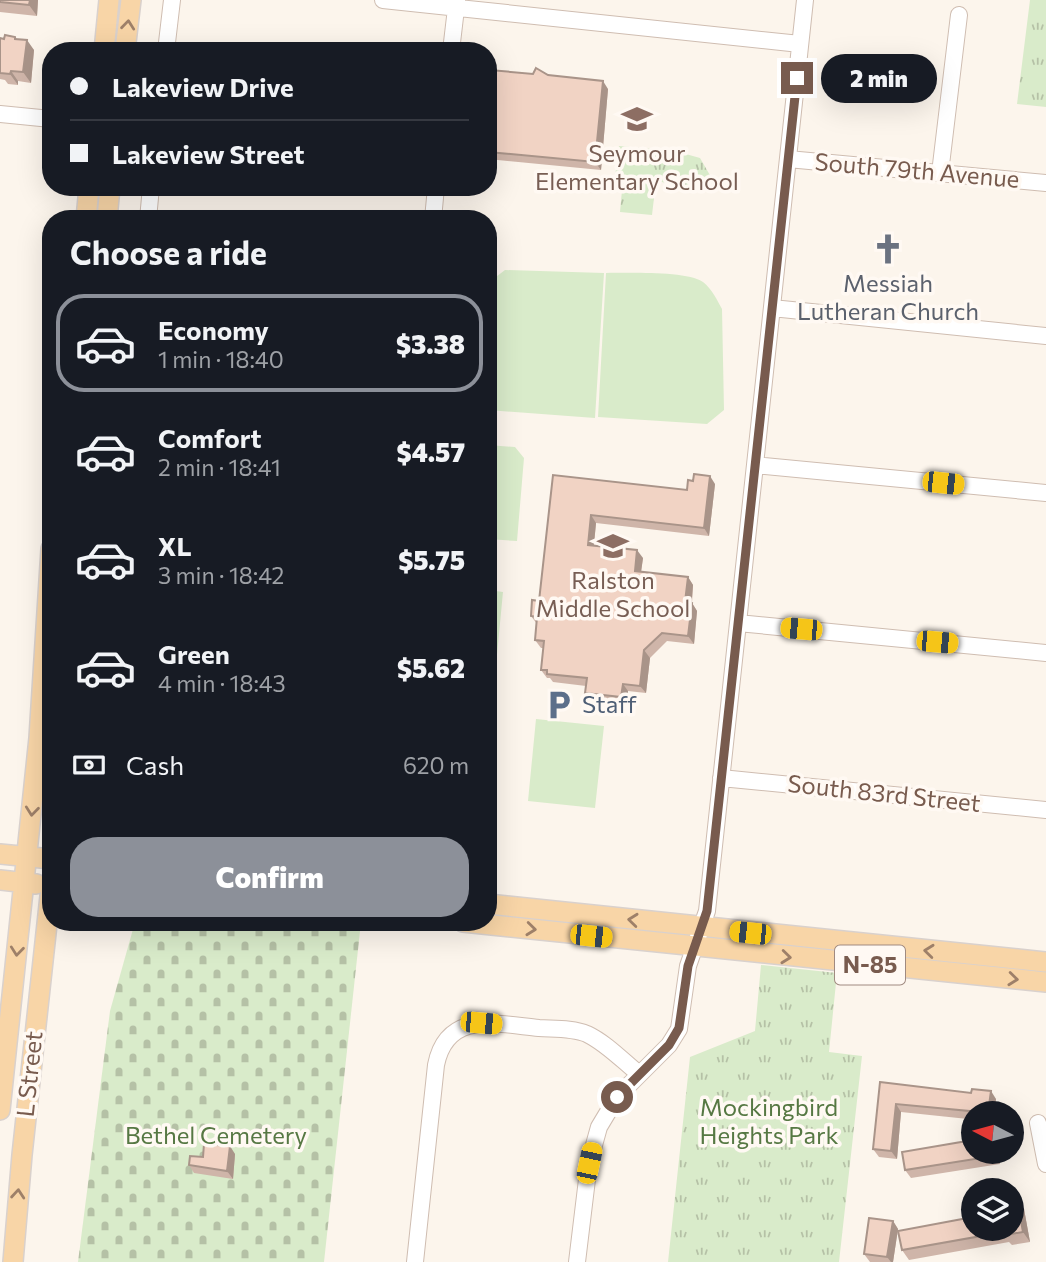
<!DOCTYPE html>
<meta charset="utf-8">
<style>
body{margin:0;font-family:Commissioner,sans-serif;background:#242831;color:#f1f3f6;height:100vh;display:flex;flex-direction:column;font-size:26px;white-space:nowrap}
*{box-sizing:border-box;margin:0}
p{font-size:23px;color:#9ea1a6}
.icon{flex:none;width:38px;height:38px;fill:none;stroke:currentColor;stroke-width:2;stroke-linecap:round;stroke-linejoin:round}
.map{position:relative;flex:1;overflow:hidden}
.panel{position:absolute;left:42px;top:210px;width:455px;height:721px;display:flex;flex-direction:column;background:#171b24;border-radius:28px;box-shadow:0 7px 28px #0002}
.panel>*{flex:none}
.hud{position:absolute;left:42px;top:42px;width:455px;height:154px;border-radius:28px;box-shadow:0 7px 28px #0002;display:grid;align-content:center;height:154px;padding:0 28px;background:#171b24}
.needle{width:46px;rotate:276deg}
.tools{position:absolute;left:961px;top:1101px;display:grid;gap:14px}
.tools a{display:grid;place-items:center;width:63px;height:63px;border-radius:50%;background:#171b24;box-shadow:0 7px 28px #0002;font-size:35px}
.end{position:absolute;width:32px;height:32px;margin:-16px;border:9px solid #785b4e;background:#fff;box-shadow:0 0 0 4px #fff}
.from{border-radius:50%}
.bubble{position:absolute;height:49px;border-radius:24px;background:#171b24;box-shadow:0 7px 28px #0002;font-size:23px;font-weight:800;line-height:49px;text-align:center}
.car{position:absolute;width:21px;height:42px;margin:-21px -10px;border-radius:9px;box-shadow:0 0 5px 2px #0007;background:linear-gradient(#f5c518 24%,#345 0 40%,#f5c518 0 76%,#345 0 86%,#f5c518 0)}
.hud b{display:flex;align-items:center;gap:24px;height:66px;font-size:26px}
.hud b+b{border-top:2px solid #363941}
.hud i{width:18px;height:18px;background:#f1f3f6}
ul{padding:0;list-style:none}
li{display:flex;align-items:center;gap:21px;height:98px;margin:0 14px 10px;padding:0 14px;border:4px solid transparent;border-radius:28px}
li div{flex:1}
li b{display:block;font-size:26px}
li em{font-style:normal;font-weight:800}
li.selected{border-color:#8c9099}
li>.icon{width:63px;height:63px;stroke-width:1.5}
h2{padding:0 28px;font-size:32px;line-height:84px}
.pay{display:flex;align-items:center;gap:18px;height:77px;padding:0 28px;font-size:26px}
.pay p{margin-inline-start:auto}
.cta{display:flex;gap:14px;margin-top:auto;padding:14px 28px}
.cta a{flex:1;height:80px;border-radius:28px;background:#8c9099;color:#fff;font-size:28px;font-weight:800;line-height:80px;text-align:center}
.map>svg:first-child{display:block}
.cemetery{fill:url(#cemetery-stones)}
.park{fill:url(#park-tufts)}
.pitch{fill:#d9ebca}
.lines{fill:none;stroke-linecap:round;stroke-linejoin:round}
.minor-casing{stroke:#cfbdb1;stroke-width:18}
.major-casing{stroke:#d9d1cd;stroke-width:22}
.minor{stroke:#fff;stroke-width:16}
.major{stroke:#f8d5a7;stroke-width:19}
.wall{fill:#cfb5a9}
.shaded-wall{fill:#a99489}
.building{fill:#f1d3c4;stroke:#a99489;stroke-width:2}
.oneway{stroke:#9e8069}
.route{stroke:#785b4e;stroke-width:9}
.labels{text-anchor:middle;stroke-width:7;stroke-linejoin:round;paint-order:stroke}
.shield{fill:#fff9f3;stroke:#a08a80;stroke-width:2}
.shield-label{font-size:23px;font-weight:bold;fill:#785b4e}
.education-label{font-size:24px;fill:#785e54;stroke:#fff9f3}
.street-label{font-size:24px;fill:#785b4e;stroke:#fff9f3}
.worship-label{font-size:24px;fill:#5b616d;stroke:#fff9f3}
.service-label{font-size:24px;fill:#4e5e75;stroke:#fff9f3;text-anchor:start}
.park-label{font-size:24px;fill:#567843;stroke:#fff9f3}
</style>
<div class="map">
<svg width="1046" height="1262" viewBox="0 0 1046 1262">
<defs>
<pattern id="cemetery-stones" width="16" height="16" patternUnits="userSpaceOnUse" patternTransform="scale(1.75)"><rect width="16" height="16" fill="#d9ebca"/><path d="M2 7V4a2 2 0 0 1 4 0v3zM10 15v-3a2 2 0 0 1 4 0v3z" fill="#b5c1a6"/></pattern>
<pattern id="park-tufts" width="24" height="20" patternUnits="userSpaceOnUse" patternTransform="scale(1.75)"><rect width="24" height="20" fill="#d9ebca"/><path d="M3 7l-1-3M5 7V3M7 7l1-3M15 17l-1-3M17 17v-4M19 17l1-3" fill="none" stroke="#b5c1a6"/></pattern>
</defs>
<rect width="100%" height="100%" fill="#fcf5ec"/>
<path class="cemetery" d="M135 922H361L324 1262H78L110 1011Z"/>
<path class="park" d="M1030 0H1046V107L1017 104Z
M619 146 675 151 700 158 711 177 691 191 678 185 656 181 652 215 620 212 623 179 615 177Z
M761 965 837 973 829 1052 862 1056 839 1262H668L690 1057 755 1031Z"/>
<path class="pitch" d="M505 270 604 273 595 418 488 410V283Z
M606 273C629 273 687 271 703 282 712 289 717 300 722 309L724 410 707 424 598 417Z
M488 445 515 447 524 458 517 541 488 539Z
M488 590 503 592 488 748Z
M536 719 604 726 595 808 528 801Z"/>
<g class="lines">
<g class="minor-casing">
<path id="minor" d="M383 0 800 44
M166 51 172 0
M451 51 457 0
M0 114 51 119
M788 159 1046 183
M940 173 959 15
M148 219 151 187
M433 219 436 187
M772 308 1046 336
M755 465 1046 493
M738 623 1046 653
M721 778 1046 810
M1038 1123 1046 1164
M415 1262 436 1065C447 1010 497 1024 539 1028 554 1029 573 1028 587 1034 606 1043 623 1061 639 1074
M577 1262 589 1163 599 1127 617 1097 669 1045 679 1029 688 966 707 911 805 0"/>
</g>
<g class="major-casing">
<path id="major" d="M104 51 109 0
M125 51 131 0
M86 219 89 187
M107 219 110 187
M0 854 51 859
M0 880 36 884
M488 904 1046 962
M463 922 1046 982
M0 1110 39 738 51 549
M13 1262 22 1155 51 887"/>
</g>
<use href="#minor" class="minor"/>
<use href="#major" class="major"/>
</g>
<path class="wall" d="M0 0H38L37 16 0 12Z
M15 37 34 50 31 83 18 81V85L8 84 5 80 0 79V38L4 39Z
M548 75 608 89 601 170 488 159V83Z
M553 475 687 490 715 484 709 536 596 523 594 545 643 558 641 572 688 577 693 585 692 603 697 611 694 644 667 641 650 658 646 693 628 691 627 705 591 701 585 693 586 686 553 682 550 678H547L541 670 544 648H541L535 640 537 624 531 616 539 601Z
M880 1082 971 1093 996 1099 973 1113V1130L968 1123V1119L901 1112 897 1159 879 1157 873 1149Z
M998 1152 1000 1164 911 1178 905 1170Z
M235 1154 233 1179 194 1173 189 1165 203 1157Z
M1017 1199 1024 1209 1030 1242 1012 1245 1009 1242 909 1260 902 1250 1012 1228Z
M893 1221 898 1229 893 1262H870L864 1254Z"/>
<path class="shaded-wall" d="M30 0H38L37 16 29 5Z
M27 40 34 50 31 83 23 72Z
M11 71 18 81V85L10 74Z
M603 81 608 89 601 170 595 162Z
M710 476 715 484 709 536 704 528Z
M591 515 596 523 593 553 588 545Z
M637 550 643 558 640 579 635 571Z
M688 577 693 585 691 610 685 602Z
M692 603 697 611 694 644 688 636Z
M644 650 650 658 646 693 640 686Z
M623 684 628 691 627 705 621 697Z
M991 1091 996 1099 995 1113H988Z
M896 1104 901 1112 897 1159 891 1151Z
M230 1146 235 1154 233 1179 227 1171Z
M994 1152H998L1000 1164 994 1156Z
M1017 1199 1024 1209 1030 1242 1023 1232Z
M893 1221 898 1229 893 1262H891L887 1257Z"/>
<path class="building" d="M0 0H30L29 5 0 2Z
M5 35 15 37V39L27 40 23 72 11 71 10 74 0 73V38L4 39Z
M536 68 548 75 603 81 595 162 488 152V83L490 70 533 74Z
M694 474 710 476 704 528 591 515 588 545 637 550 635 571 688 577 685 602 692 603 688 636 662 633 644 650 640 686 623 684 621 697 585 693 587 678 547 674V670H541L544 641 535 640 537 617 531 616 532 600 539 601 553 475 687 490 688 480 693 481Z
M880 1082 971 1093 972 1089 991 1091 988 1113H973V1124L968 1123 969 1111 896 1104 891 1151 873 1149Z
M973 1140V1152H994V1156L905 1170 902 1152Z
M204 1144 230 1146 227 1171 189 1165 190 1156 203 1157Z
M1017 1199 1023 1232 1005 1235 1004 1232 902 1250 898 1231 973 1217V1228H1012V1200Z
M869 1218 893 1221 887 1257 864 1254Z"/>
<defs><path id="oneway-chevron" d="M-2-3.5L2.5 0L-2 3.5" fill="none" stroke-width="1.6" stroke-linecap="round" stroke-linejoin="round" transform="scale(1.75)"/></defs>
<g class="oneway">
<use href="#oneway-chevron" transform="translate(128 25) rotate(-84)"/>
<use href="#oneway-chevron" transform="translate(32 811) rotate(96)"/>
<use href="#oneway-chevron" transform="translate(633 920) rotate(-174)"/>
<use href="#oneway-chevron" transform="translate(531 929) rotate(6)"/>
<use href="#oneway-chevron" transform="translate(17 951) rotate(96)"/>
<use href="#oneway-chevron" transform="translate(929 951) rotate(-174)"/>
<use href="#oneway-chevron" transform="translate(786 957) rotate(6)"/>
<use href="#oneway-chevron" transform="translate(1013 979) rotate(6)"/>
<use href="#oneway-chevron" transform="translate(18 1194) rotate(-85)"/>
</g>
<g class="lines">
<path class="route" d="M617 1097 669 1045 679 1028 688 966 707 911 797 78"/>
</g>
<defs>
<g id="school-bare" transform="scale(2.415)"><path d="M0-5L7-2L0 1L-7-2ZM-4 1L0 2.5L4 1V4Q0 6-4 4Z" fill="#8d6e63" stroke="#fff9f3" stroke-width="2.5" paint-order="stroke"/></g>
<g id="church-bare" transform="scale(2.415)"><path d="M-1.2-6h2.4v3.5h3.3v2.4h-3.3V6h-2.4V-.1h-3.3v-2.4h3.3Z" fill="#6b7280" stroke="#fff9f3" stroke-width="2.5" paint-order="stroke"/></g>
<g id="parking-bare" transform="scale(2.415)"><path d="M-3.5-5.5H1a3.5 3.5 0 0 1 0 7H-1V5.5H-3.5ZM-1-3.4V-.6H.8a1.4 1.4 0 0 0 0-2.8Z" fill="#5c6f8a" stroke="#fff9f3" stroke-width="2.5" paint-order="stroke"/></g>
</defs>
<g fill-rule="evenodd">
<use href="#school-bare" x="637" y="119"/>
<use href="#church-bare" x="888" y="249"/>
<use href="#school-bare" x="613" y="546"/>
<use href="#parking-bare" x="559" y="705"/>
</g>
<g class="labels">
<rect class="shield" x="835" y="945.5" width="70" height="39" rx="5"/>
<g class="shield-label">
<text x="870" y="973">N-85</text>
</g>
<g class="education-label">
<text x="637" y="162">Seymour<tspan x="637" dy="28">Elementary School</tspan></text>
<text x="613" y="589">Ralston<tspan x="613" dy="28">Middle School</tspan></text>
</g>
<g class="street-label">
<text transform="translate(917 171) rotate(5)" y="8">South 79th Avenue</text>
<text transform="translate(884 794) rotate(6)" y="8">South 83rd Street</text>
<text transform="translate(30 1074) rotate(-84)" y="8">L Street</text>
</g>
<g class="worship-label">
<text x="888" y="292">Messiah<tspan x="888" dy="28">Lutheran Church</tspan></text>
</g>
<g class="service-label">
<text x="582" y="713">Staff</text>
</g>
<g class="park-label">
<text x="769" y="1116">Mockingbird<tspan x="769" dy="28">Heights Park</tspan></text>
<text x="216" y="1144">Bethel Cemetery</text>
</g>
</g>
</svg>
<div class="tools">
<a><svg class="needle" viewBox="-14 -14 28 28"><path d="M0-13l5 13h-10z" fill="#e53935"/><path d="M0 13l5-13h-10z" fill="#9ea1a6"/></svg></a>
<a><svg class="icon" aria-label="layers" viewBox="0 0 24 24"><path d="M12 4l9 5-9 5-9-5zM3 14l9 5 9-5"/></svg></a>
</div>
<i class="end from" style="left:617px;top:1097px"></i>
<i class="end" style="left:797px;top:78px"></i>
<div class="bubble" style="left:821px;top:54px;width:116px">2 min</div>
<i class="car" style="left:943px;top:483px;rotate:96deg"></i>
<i class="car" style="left:801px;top:629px;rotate:275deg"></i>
<i class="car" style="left:937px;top:642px;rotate:95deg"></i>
<i class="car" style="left:750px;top:933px;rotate:276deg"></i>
<i class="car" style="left:591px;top:936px;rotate:96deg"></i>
<i class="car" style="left:481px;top:1023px;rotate:95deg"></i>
<i class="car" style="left:589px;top:1163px;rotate:12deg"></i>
<div class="hud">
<b><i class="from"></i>Lakeview Drive</b>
<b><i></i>Lakeview Street</b>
</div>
<section class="panel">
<h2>Choose a ride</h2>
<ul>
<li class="selected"><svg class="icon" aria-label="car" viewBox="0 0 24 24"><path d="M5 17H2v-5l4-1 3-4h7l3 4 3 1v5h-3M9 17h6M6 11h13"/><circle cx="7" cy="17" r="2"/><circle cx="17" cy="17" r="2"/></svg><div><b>Economy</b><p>1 min · 18:40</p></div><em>$3.38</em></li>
<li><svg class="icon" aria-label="car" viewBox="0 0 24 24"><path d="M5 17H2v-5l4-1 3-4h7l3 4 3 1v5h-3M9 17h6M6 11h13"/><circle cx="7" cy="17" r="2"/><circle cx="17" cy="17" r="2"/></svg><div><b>Comfort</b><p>2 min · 18:41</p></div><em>$4.57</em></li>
<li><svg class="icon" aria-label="car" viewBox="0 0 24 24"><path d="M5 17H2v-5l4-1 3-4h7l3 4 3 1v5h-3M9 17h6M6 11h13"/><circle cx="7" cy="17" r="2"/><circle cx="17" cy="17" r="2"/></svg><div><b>XL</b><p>3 min · 18:42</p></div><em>$5.75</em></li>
<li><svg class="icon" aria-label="car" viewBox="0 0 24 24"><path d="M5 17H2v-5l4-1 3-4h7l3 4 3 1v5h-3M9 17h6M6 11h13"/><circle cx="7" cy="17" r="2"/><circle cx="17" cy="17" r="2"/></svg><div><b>Green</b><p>4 min · 18:43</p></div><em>$5.62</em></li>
</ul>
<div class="pay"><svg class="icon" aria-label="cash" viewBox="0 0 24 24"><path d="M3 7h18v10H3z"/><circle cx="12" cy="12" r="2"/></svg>Cash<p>620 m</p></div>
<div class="cta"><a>Confirm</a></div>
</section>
</div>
